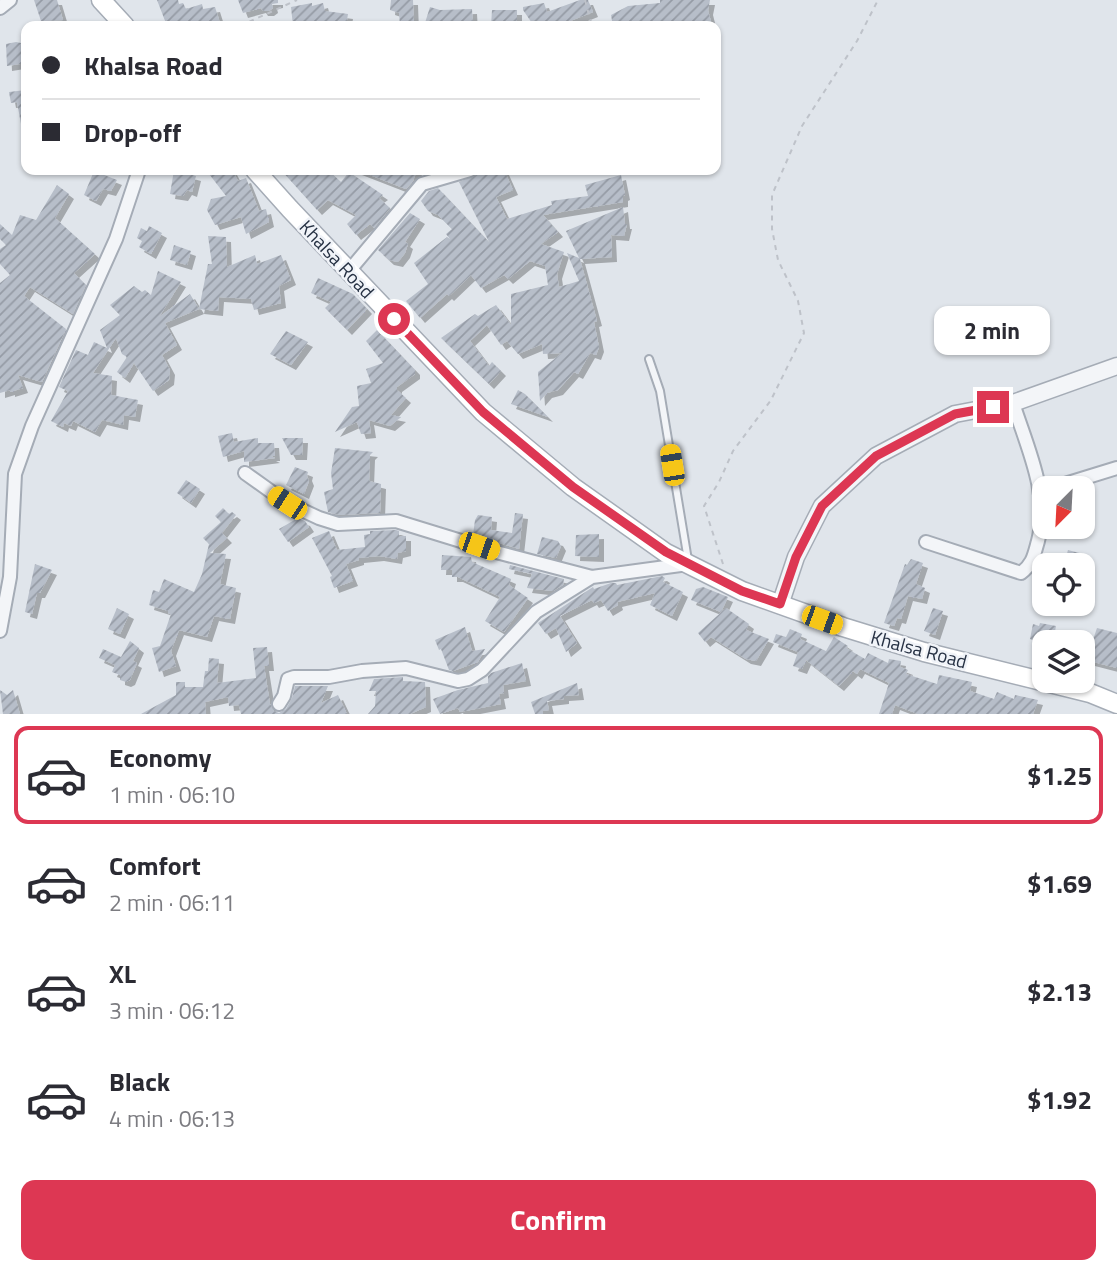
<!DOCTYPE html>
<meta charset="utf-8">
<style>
body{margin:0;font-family:"Titillium Web",sans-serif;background:#f2f2f3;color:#2b2b33;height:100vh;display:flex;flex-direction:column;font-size:26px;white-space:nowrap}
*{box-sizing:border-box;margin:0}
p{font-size:23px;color:#7c7c81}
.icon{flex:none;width:38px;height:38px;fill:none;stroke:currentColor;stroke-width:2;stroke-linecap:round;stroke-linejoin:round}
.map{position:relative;height:714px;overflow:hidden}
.details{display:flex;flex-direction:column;background:#fff;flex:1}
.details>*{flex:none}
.guide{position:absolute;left:21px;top:21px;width:700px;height:154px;border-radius:14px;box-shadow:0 2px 5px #0004;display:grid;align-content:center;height:154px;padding:0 21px;background:#fff}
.needle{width:46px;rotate:204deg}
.buttons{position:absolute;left:1032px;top:476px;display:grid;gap:14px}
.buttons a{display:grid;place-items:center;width:63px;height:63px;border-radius:14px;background:#fff;box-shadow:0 2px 5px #0004;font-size:35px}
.end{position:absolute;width:32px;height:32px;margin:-16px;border:9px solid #dd3753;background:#fff;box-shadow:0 0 0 4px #fff}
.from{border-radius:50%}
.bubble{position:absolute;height:49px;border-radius:14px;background:#fff;box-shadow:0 2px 5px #0004;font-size:23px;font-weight:700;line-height:49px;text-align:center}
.car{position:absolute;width:21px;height:42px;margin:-21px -10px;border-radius:9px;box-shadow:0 0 5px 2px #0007;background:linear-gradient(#f5c518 24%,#345 0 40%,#f5c518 0 76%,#345 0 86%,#f5c518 0)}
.guide b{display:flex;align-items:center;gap:24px;height:66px;font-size:26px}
.guide b+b{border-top:2px solid #e1e1e2}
.guide i{width:18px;height:18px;background:#2b2b33}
ul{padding:12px 0 0;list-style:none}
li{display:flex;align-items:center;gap:21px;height:98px;margin:0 14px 10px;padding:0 7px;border:4px solid transparent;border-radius:14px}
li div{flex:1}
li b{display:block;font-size:26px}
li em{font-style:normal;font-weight:700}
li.current{border-color:#dd3753}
li>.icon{width:63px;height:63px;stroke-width:1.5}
.cta{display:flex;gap:14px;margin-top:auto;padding:14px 21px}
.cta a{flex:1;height:80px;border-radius:14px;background:#dd3753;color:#fff;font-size:28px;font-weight:700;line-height:80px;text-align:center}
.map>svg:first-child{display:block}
.building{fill:url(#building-hatch);filter:url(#shadow)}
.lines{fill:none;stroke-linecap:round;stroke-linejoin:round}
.service-casing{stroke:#a5acb6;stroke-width:10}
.minor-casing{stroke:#a5acb6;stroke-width:16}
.tertiary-casing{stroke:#a5acb6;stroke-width:19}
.secondary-casing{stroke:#a5acb6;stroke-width:21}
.path{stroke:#bec2c9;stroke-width:2;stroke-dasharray:5 5;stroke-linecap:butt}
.service{stroke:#f3f5f8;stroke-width:6}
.minor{stroke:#f3f5f8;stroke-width:12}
.tertiary{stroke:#f3f5f8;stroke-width:16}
.secondary{stroke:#fff;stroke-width:18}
.route{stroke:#dd3753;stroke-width:9}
.labels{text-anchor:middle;stroke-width:5;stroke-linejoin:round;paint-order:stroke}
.street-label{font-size:19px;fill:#273244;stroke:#f0f3f8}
</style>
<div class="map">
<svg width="1117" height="714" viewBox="0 0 1117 714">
<defs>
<pattern id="building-hatch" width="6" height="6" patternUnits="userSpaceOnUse" patternTransform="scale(1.75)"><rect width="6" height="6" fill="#b7bec9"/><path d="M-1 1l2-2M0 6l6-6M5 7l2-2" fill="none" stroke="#959ba5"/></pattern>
<filter id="shadow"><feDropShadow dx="5" dy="5" stdDeviation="0" flood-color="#0004"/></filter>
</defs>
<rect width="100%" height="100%" fill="#e0e5eb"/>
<path class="building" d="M34 0H57L63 20 41 21Z
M157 0H178L179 4 183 3 186 9 202 4 203 9 215 7 221 26H167Z
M238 0H278V3L272 4 273 8 269 11H263L261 8 243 13Z
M391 0H413L414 26H400L399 13 390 10Z
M580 0H588L593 12 565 23 549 26H534L523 10V7L544 3 547 12Z
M660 0H710L708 10 711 22 709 23V26H641L638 21 623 26H613L611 15 628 6 660 3Z
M312 3V6L323 3 325 11 348 14 346 26H293L291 7Z
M430 7 440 10 472 9 473 26H424Z
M492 10H517V26H491Z
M16 42 26 44V63L7 66 6 44Z
M26 90V123L21 124 17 102 11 103 9 92Z
M174 170 196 176 192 192 187 190 183 196 170 194Z
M206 170H232L238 181 246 178 259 211 266 209 269 222 246 234 241 217 215 225 207 210 211 199 226 196Z
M281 170H328L341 182 349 172 383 195 379 198 390 208 374 228 370 224 356 235 347 224 356 215 328 200 317 210Z
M357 170H417L413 181 406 189Z
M488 170H504L513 190 496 197 507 219 552 205 551 201 588 196 585 185 621 175 625 195 623 196V202L543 215 558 232 541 244 564 252 557 274 559 287 579 281 567 253 579 258 566 231 623 207 625 224H627L624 236 611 235 612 257 580 259 597 321 594 322 599 347 596 355 590 353 578 374 574 372 558 390 547 393 540 401 538 372 562 353 543 354 542 344 518 354 507 341 501 345 487 325 470 341 489 366 492 362 501 371 489 384 441 338 475 314 478 316 496 305 511 325V294L548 285 545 266 530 261 508 279 504 275 481 288 471 275 449 296 447 294 420 318 406 301 428 284 414 263 447 237 450 239 446 234 452 229 438 215 428 211 421 201 429 191 438 188 489 242 459 182Z
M94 171 117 180 111 191 103 189 96 201 84 195Z
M57 185 69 194 55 218 95 254 74 273 86 285 73 314 30 287 24 296 66 329 42 382 18 375 23 388 10 392V390L0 393V283L10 275 0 264V249L6 245 0 239V224L12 235 20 215 36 220Z
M410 213 420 219 405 242 408 244 405 253 398 262 389 260 378 250Z
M149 226 162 233 151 254 139 247 142 241 137 238 141 228 147 231Z
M208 236 226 237 227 267 255 255 257 264 281 255 291 280 279 286 281 303 254 310 251 299 219 297 218 311 199 309 208 264H212Z
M174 245 191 251 187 265 170 260Z
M158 271 181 282 159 317 190 294 199 309 165 323 177 345 162 355 170 370 169 380 153 391 134 363 125 378 117 372 127 357 122 354 116 338 93 373 112 376 111 395 138 400 135 417 124 415 123 425 102 420 95 432 73 421 71 426 64 423 63 427 51 421 68 391 59 387 76 350 88 355 94 342 107 348 100 330 120 315 110 305 134 286 142 292 145 290 151 295Z
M318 278 353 294 367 309 347 330 325 308 331 302 311 293Z
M377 330 415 370V374L397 387V390L406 398 391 415 401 417 390 426 369 420 371 433 361 434 357 422 335 432 352 407 359 406 357 386 371 383 366 369 383 363 366 341Z
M286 331 308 342 291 365 270 354Z
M518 390 525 394 548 417 511 404Z
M232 433 234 442 258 438V443H274L275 456H271L275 458 244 462V451L223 457 218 436Z
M282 438H303L302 455H291Z
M335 448 373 452 370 455 369 481 381 484 380 513 339 515 328 512 324 492 333 489 331 473Z
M295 467 308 472 307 476 309 481 304 494 286 485Z
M186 480 200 489 191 503 177 493Z
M223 508 229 514 232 512 236 515 222 533 227 538 210 553 226 554 220 584 236 588 230 619 214 616 207 637 179 630 171 651 176 666 159 672 152 648 160 646 171 614 168 613V611L149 605 153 590 159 592 164 579 194 592 202 574 209 544 203 538 221 522 215 516Z
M515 513 523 514 519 549 473 535 475 520 478 515 492 517 491 530 512 533Z
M298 518 305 521 309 527 288 542 279 529Z
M396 530 399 531V536H406V551L398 553 397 559 379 556 359 558V560L346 564 353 581 334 588 330 577 332 576 312 538 329 531 337 550 365 547 364 535 370 534V531Z
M599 534V557L575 556 576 535Z
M542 537 558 541 561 546 556 558 537 554Z
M1068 550 1087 555 1084 565H1064Z
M442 555 471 557 472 562 511 579 509 585 528 598 504 632 485 621 500 597 458 577H452V570H441Z
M911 559 923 563 916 584 925 588 922 599 908 596 901 619 897 618 894 626 884 623 905 564 907 565Z
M35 564 52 570 40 593H37L32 614 25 612Z
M510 565 564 579 563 585 553 591 527 588 532 574 509 569Z
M662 576 665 578 663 582 683 592 672 616 650 605 655 593 617 602 618 605 608 611 601 600 594 603 592 600 560 616 577 643 566 652 556 628 546 634 538 623 593 587 594 589 611 583H616L617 585Z
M703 587 728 597 721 612 691 600 696 589Z
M117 608 129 614 120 634 108 629Z
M726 608 749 624 746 630 769 639 756 661 746 659 711 637 705 642 698 633Z
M933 608 943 611 935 635 924 631Z
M1040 623 1056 626 1053 642H1037L1030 639 1033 624 1039 626Z
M465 627 472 651 485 649 478 662 453 671 449 670 441 649 439 650 435 640Z
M1097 628 1117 633V668L1086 660Z
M790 629 802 634 800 639 826 651 834 637 848 646 846 648 865 659 868 653 888 663 889 659 901 661 900 667 908 670 906 674 937 684 939 675 972 682 970 691 994 699 997 692 1014 699 1015 695 1038 700 1033 714H918L895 705 892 714H879L889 683 860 669 857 674 853 671 839 686 806 660 802 669 793 666 798 652 773 642 776 634 786 637Z
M130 641 139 648 133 661 137 663 130 680 126 682 120 680V675L112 672 115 665 99 658 103 649 121 657Z
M267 647 269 666H264L270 704 274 711 279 713 286 709 292 698 295 686H328L321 703 338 695 347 714H241L239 705 229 706 228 697 205 702 206 714H141L176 695V682H185V687H203L205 671H208L209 658 219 659 217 683 256 678 253 648Z
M522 663 526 681 503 685 504 693 499 694 501 704 460 712 458 708 440 714 433 699 458 690 488 683V676L491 673Z
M403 677V681L425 682 426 707 410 714H368L375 706 376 691H369L374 679Z
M577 683 579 695 564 696V699L547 701 549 710 543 711V714H535L531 702Z
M0 690 7 695 13 690 20 714H3Z"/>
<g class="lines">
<g class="service-casing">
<path id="service" d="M649 359 660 391 688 560"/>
</g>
<g class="minor-casing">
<path id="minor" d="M0 8 10 0
M349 271 422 184 470 170
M245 473 287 503 319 518 338 524 396 521 500 553 592 577
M1052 488 1117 468
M926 542 1021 573C1033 564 1034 555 1038 541 1050 494 1027 447 1013 403
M0 631 10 577 15 474 32 426 116 239 139 170
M279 704 284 696 288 679 294 677H329L362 671 406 668 458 681 468 679 482 670 536 612 592 577 688 564"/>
</g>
<g class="tertiary-casing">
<path id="tertiary" d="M780 605 796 557 822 506 876 456 955 414 1013 403 1117 366"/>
</g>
<g class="secondary-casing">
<path id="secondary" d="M101 0 125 26
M255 170 290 209 483 412 573 487 666 553 742 591 843 627 924 652 1090 693 1117 704"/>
</g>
<path class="path" d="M585 0 592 26
M240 26 297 0
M723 564 704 506 719 482 733 451 771 400 804 333 798 301 778 260 772 229V195L802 126 857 41 878 0"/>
<use href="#service" class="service"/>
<use href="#minor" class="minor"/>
<use href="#tertiary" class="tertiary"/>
<use href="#secondary" class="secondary"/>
</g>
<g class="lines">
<path class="route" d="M394 319 483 412 573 487 666 552 742 591 780 604 796 557 822 506 876 456 955 414 993 407"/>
</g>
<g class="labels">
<g class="street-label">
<text transform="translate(337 259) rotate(47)" y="7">Khalsa Road</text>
<text transform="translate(919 649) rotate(15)" y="7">Khalsa Road</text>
</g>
</g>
</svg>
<div class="buttons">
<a><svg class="needle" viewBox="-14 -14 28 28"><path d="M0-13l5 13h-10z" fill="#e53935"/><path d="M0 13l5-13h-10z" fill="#7c7c81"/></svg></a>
<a><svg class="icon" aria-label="locate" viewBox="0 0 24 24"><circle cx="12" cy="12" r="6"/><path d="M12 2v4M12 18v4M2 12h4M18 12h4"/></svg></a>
<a><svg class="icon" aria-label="layers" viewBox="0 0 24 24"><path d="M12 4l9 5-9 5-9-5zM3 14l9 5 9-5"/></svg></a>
</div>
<i class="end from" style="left:394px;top:319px"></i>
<i class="end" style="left:993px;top:407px"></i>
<div class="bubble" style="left:934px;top:306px;width:116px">2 min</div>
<i class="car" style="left:672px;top:465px;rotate:351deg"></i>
<i class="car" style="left:287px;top:503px;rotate:303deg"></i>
<i class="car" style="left:479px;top:546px;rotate:109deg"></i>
<i class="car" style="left:822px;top:620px;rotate:110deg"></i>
<div class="guide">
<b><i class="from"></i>Khalsa Road</b>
<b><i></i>Drop-off</b>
</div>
</div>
<section class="details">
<ul>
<li class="current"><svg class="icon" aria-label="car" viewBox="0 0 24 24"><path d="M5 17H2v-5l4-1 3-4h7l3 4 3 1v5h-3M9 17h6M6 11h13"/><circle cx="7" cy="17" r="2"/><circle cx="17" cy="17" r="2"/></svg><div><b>Economy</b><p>1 min · 06:10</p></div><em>$1.25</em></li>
<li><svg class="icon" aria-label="car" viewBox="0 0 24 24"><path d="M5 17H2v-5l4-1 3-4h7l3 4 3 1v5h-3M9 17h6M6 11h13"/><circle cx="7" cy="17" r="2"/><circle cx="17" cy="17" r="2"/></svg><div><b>Comfort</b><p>2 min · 06:11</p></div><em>$1.69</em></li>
<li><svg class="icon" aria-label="car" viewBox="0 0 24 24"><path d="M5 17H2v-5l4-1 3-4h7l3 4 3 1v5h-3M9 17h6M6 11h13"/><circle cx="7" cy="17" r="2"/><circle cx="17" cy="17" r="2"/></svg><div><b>XL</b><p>3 min · 06:12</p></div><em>$2.13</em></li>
<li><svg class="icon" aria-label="car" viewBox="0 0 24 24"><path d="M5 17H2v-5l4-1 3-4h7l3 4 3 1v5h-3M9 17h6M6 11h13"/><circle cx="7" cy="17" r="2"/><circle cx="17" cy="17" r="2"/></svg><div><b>Black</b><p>4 min · 06:13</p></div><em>$1.92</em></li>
</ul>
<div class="cta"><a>Confirm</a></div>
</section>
